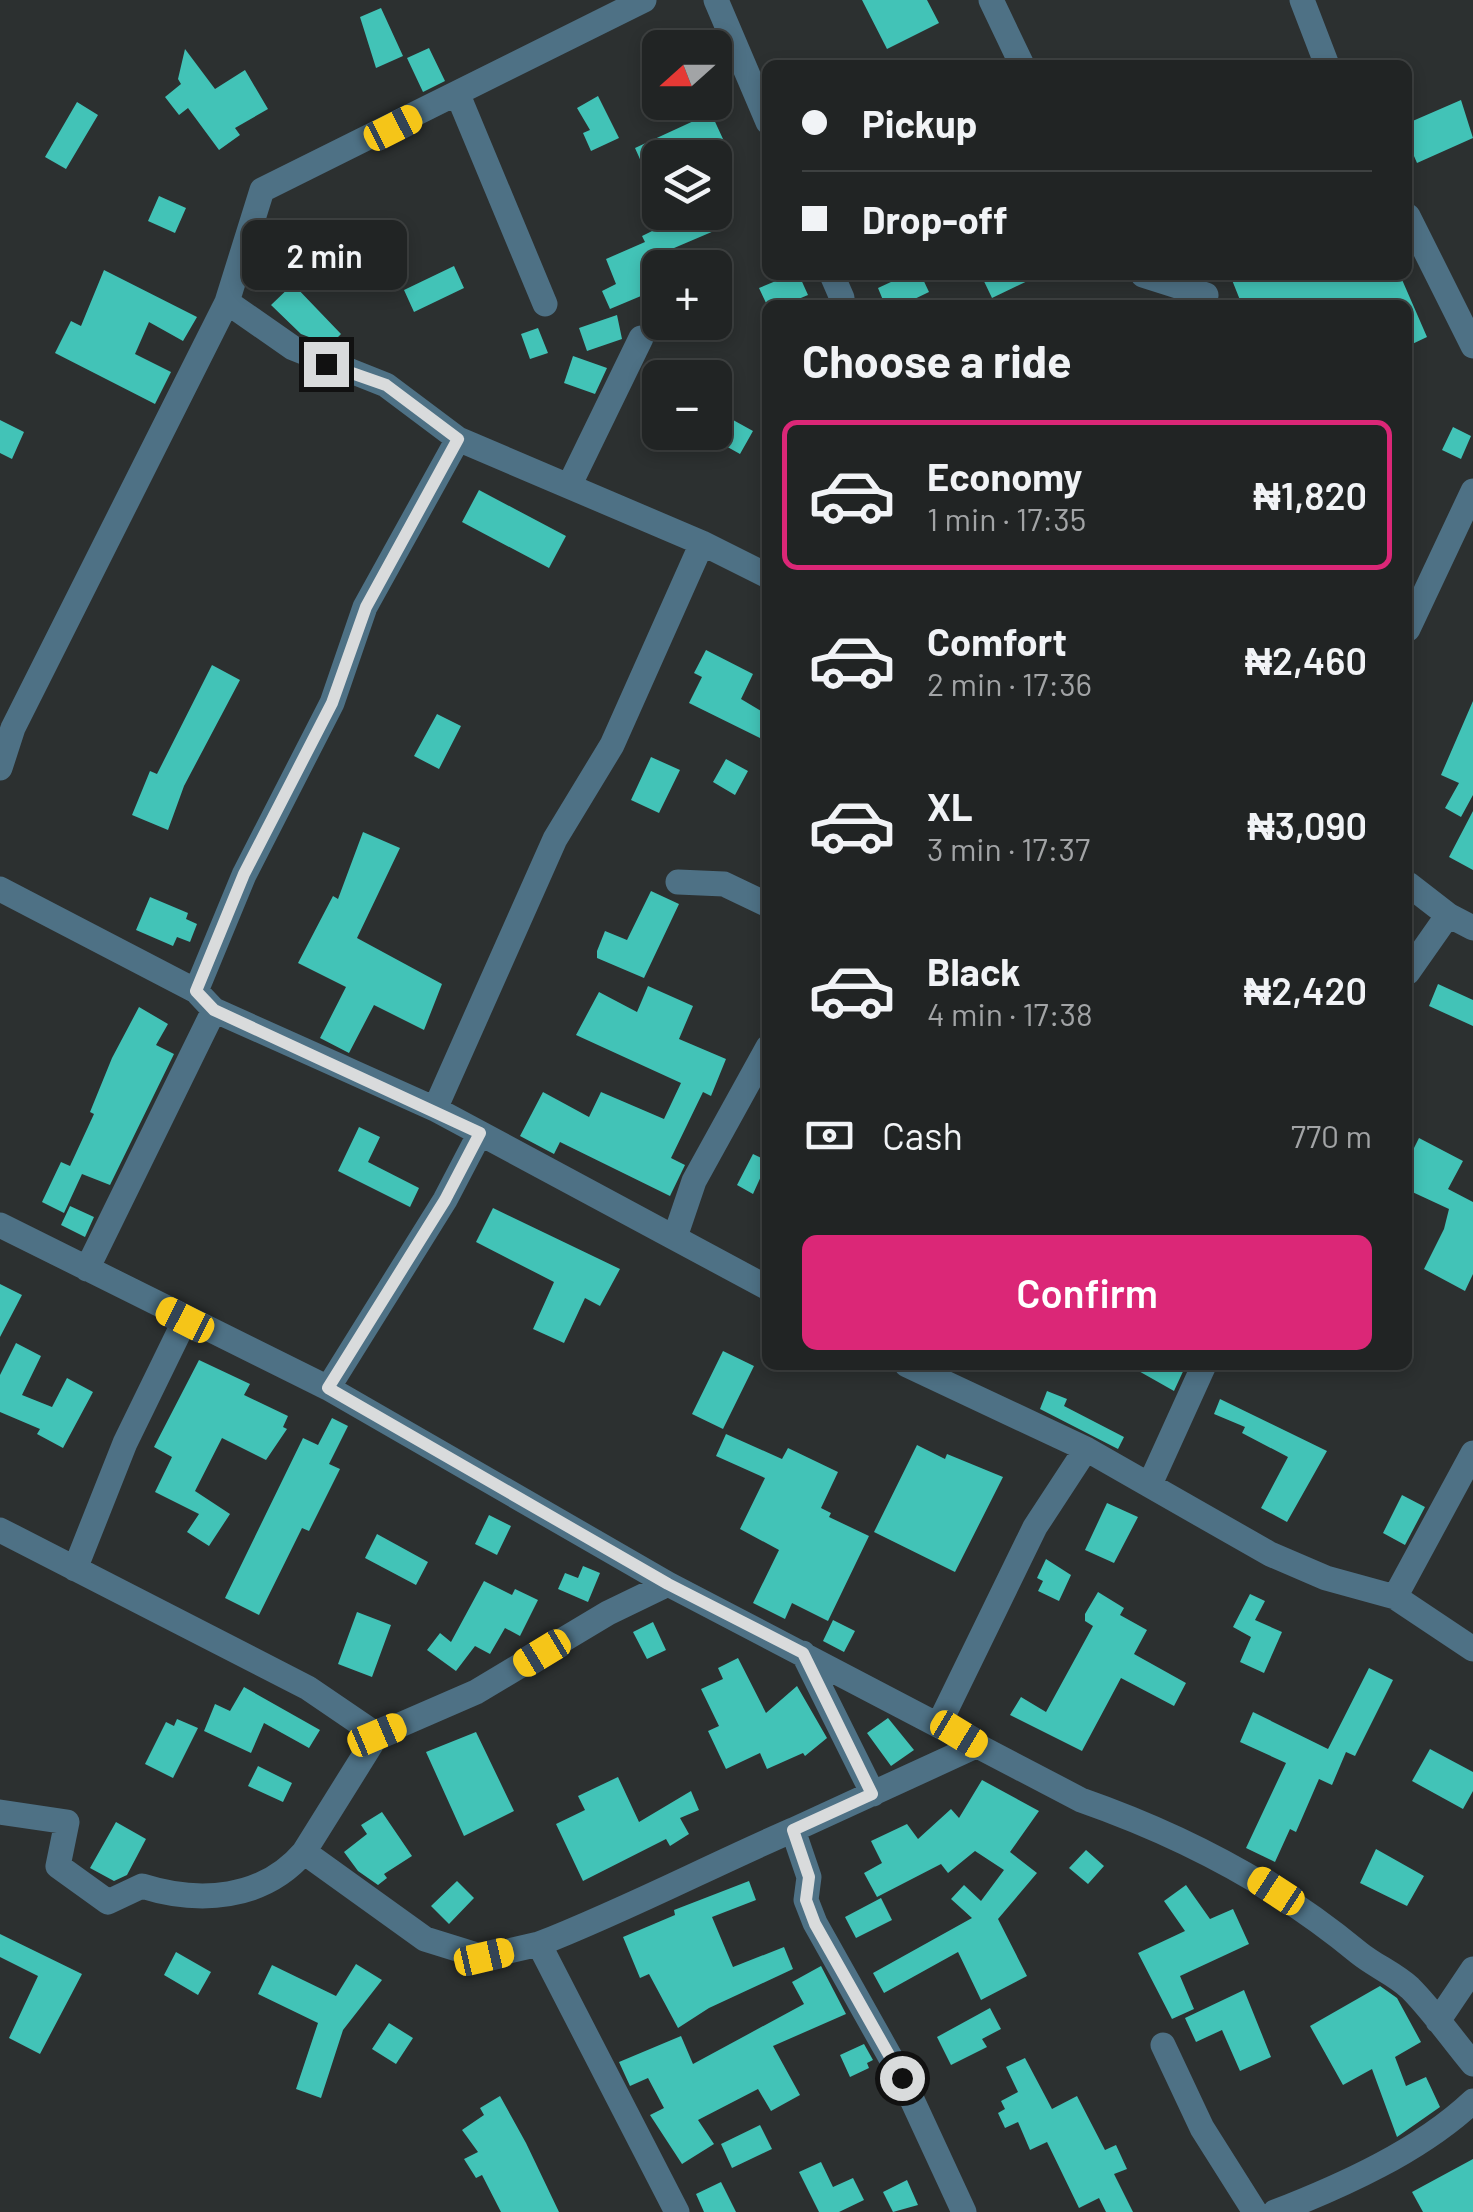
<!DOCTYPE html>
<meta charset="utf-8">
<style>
body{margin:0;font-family:Barlow,sans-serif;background:#292c2c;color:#f1f3f6;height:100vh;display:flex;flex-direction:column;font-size:38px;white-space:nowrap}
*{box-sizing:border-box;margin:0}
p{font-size:32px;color:#a2a4a6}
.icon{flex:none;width:55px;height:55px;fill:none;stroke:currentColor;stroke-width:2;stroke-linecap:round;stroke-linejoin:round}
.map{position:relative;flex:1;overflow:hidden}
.sheet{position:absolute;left:762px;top:300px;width:650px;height:1070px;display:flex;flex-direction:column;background:#212424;border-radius:15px;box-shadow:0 5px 15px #0003,0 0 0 2px #3e4141}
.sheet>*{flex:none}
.hud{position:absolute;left:762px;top:60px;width:650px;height:220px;border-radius:15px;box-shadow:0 5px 15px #0003,0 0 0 2px #3e4141;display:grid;align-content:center;height:220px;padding:0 40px;background:#212424}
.needle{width:65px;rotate:249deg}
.controls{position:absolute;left:642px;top:30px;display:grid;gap:20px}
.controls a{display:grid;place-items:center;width:90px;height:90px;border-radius:15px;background:#212424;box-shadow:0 5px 15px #0003,0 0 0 2px #3e4141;font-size:50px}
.end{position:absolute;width:45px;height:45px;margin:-22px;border:12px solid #d9dbdc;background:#111;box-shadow:0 0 0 5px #111}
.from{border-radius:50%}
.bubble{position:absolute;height:70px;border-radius:15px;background:#212424;box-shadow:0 5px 15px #0003,0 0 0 2px #3e4141;font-size:32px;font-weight:600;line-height:70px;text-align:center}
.car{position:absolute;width:30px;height:60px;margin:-30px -15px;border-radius:12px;box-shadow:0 0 8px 2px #0007;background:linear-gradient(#f5c518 24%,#345 0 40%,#f5c518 0 76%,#345 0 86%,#f5c518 0)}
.hud b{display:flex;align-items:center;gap:35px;height:95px;font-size:38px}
.hud b+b{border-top:2px solid #3e4141}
.hud i{width:25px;height:25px;background:#f1f3f6}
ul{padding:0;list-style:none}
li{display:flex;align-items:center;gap:30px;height:150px;margin:0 20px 15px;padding:0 20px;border:5px solid transparent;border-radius:15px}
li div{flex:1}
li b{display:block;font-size:38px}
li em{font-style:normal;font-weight:600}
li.selected{border-color:#db2777}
li>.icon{width:90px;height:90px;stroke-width:1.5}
h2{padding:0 40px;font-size:45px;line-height:120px}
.pay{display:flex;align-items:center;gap:25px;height:110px;padding:0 40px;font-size:38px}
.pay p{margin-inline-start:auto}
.primary-button{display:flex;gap:20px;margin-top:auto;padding:20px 40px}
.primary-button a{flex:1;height:115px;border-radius:15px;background:#db2777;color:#fff;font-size:40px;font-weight:600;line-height:115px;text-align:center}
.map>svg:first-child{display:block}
.building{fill:#42c3b7}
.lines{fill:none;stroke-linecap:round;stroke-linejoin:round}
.minor{stroke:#4e7185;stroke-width:25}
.route{stroke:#d9dbdc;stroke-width:12}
</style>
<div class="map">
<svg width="1473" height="2212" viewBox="0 0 1473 2212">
<rect width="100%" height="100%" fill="#2c3030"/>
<path class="building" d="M862 0H927L939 23 887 49Z
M381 8 403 56 376 68 360 17Z
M429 48 445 81 423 92 407 58Z
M185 49 215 89 245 70 268 109 235 128 240 135 219 150 188 108 179 115 165 97 181 84 178 79Z
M598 96 619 138 591 151 583 133 590 130 577 108Z
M1461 100 1473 138 1417 163 1408 142V123Z
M77 102 98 115 66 169 45 157Z
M711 113 729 152 716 158H660V204L635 148Z
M159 196 186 208 175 233 148 221Z
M691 212H707L714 231 660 254V288L610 309 602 291 616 284 606 259 645 242 642 236Z
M454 266 464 288 414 312 404 290Z
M104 270 197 317 183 341 149 322 135 354 171 372 155 404 55 353 71 321 81 326Z
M790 275H799L808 295 784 305H767L759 288Z
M906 275H921L929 292 902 305H885L878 288Z
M981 275H1040L992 298Z
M1245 275H1400L1427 337 1408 346V305H1242L1232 280Z
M293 284 341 334 330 345 301 334 271 305Z
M617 315 622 339 587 351 579 328Z
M538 328 548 353 530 359 521 334Z
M573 356 607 368 595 394 564 383Z
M715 410 753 431 740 454 715 440Z
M0 420 24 432 12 459 0 453Z
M1453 427 1471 436 1461 459 1442 450Z
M479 490 566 536 549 568 462 522Z
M706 650 753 674 741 699 768 715 762 739 689 703 702 677 694 673Z
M212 665 240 680 184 786 168 830 132 815 150 771 157 774Z
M1473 701V795L1461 817 1445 808 1459 783 1441 775Z
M437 714 461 726 439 769 414 756Z
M651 757 680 770 659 813 631 800Z
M726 759 748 771 735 795 713 782Z
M1473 811V870L1449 857Z
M363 832 400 848 357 938 442 984 424 1030 374 1005 349 1053 320 1038 346 987 298 963 333 896 338 899Z
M651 891 679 904 644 978 597 958V951L605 931 627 940Z
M150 897 188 913 186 919 197 924 190 942 177 937 173 946 136 930Z
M1438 984 1473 1000V1026L1429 1006Z
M648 986 693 1006 679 1039 726 1059 711 1096 703 1092 671 1158 685 1165 670 1196 560 1142 554 1154 520 1136 543 1092 589 1117 601 1092 664 1119 681 1083 576 1035 599 992 637 1012Z
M139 1007 168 1024 156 1045 174 1054 110 1185 82 1174 64 1213 42 1202 61 1162 70 1166 94 1114 90 1112 112 1058Z
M359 1127 380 1137 368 1162 419 1188 410 1207 338 1171Z
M1419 1138 1463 1161 1448 1189 1473 1202V1274L1465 1291 1424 1269 1444 1229 1449 1209 1408 1190 1414 1163 1408 1160Z
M753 1154 768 1161 753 1194 737 1185Z
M70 1206 94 1217 85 1237 61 1225Z
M493 1208 620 1269 600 1306 585 1298 564 1343 533 1329 554 1282 476 1242Z
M0 1284 22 1295 0 1337Z
M16 1343 41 1356 22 1395 52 1407 67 1378 93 1392 63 1448 37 1434 40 1429 0 1412V1375Z
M723 1351 754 1366 723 1429 692 1414Z
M199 1360 250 1384 244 1395 288 1416 283 1427 287 1429 266 1460 222 1438 195 1491 230 1514 209 1546 187 1532 199 1514 155 1492 172 1457 154 1447Z
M1128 1365H1186L1174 1391Z
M1047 1391 1067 1399 1064 1406 1124 1437 1118 1449 1040 1409Z
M1220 1399 1327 1451 1287 1522 1261 1508 1288 1457 1242 1433 1245 1427 1214 1414Z
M332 1418 348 1426 329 1464 340 1469 309 1531 302 1528 259 1615 225 1598 303 1438 318 1445Z
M726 1434 782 1459 788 1448 838 1472 821 1508 831 1513 829 1517 869 1536 828 1621 792 1603 785 1619 753 1603 779 1550 740 1529 765 1478 716 1456Z
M917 1445 945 1459 947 1454 1003 1477 955 1572 874 1532Z
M1402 1495 1425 1507 1405 1545 1383 1533Z
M1107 1503 1138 1517 1114 1563 1085 1550Z
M489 1515 511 1526 497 1555 475 1544Z
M377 1534 428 1562 416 1585 365 1558Z
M1046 1559 1071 1575 1059 1601 1038 1591 1043 1581 1037 1578Z
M583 1566 600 1573 588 1602 558 1589 565 1573 578 1578Z
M484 1581 512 1595 515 1589 538 1600 520 1636 505 1628 490 1654 475 1646 456 1671 427 1650 440 1633 451 1642Z
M1098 1592 1124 1608 1120 1615 1147 1630 1134 1654 1186 1683 1174 1706 1121 1678 1082 1751 1010 1715 1021 1697 1046 1712 1093 1626 1085 1621V1614Z
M1250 1594 1265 1601 1255 1620 1282 1632 1264 1673 1240 1662 1251 1637 1233 1627Z
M357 1612 391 1625 372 1677 338 1664Z
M833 1620 855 1631 844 1652 823 1641Z
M653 1622 666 1650 647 1659 633 1632Z
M738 1658 766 1713 797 1686 827 1738 805 1756 803 1753 767 1769 760 1753 726 1769 708 1731 719 1726 701 1689 723 1679 718 1668Z
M1369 1668 1393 1680 1355 1756 1346 1752 1332 1785 1319 1779 1296 1832 1290 1829 1275 1862 1246 1848 1286 1763 1240 1742 1253 1712 1328 1749Z
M244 1687 320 1730 309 1748 264 1723 251 1753 204 1731 215 1704 230 1711Z
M888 1718 914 1750 891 1766 867 1733Z
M177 1719 198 1728 173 1778 145 1764 166 1722 174 1726Z
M476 1732 514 1811 464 1836 426 1752Z
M1430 1749 1473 1772V1791L1463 1809 1412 1781Z
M258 1766 292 1783 283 1802 248 1786Z
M618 1777 639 1822 691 1791 699 1810 680 1818 689 1834 670 1846 666 1839 583 1881 556 1824 585 1810 578 1796Z
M982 1780 1039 1811 1010 1852 1037 1873 998 1919 1027 1976 981 2000 958 1952 884 1993 873 1973 972 1918 951 1899 964 1885 981 1901 1004 1870 975 1851 948 1873 941 1864 877 1897 864 1873 882 1863 871 1841 907 1824 918 1839 951 1809 959 1818Z
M382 1812 412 1856 384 1874 387 1878 378 1885 358 1871 344 1852 367 1834 361 1825Z
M116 1822 146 1839 127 1875 114 1881 90 1868Z
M1376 1849 1424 1876 1407 1906 1360 1883Z
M1086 1850 1104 1866 1088 1884 1069 1868Z
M457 1881 474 1898 449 1924 431 1906Z
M749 1881 756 1900 712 1917 733 1967 784 1947 793 1969 709 2008 678 2028 649 1974 640 1978 623 1937 675 1915 674 1910Z
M1186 1885 1210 1919 1233 1909 1249 1944 1180 1976 1194 2009 1172 2019 1138 1953 1185 1931 1164 1901Z
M881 1898 892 1920 856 1938 845 1917Z
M0 1934 82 1974 40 2054 9 2038 38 1976 0 1957Z
M176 1952 211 1972 198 1995 164 1975Z
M356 1964 382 1980 343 2030 321 2098 296 2089 318 2023 258 1994 272 1965 336 1996Z
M821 1966 846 2014 773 2046 800 2095 771 2111 758 2089 698 2120 714 2144 682 2164 650 2115 664 2108 648 2078 630 2086 619 2062 681 2036 693 2064 804 2004 792 1982Z
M1380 1986 1397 1998 1421 2042 1395 2057 1406 2086 1426 2077 1440 2107 1397 2137 1372 2069 1343 2085 1310 2026Z
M1244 1990 1271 2057 1240 2071 1222 2030 1196 2042 1185 2018Z
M990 2008 1001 2029 982 2039 987 2047 951 2065 937 2037Z
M389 2023 413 2038 396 2064 372 2049Z
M864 2044 873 2060 867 2063 869 2068 850 2077 840 2055Z
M1025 2058 1052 2109 1077 2096 1105 2150 1116 2145 1127 2169 1114 2174 1133 2212H1106L1099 2198 1079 2208 1047 2142 1030 2150 1018 2122 1005 2128 998 2113 1005 2109 1001 2101 1018 2092 1006 2067Z
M500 2096 526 2143 559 2212H501L482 2175 476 2178 464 2159 478 2152 462 2130 484 2115 480 2108Z
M760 2125 772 2149 732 2168 721 2144Z
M1473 2159V2212H1423L1412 2192Z
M821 2162 833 2187 853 2178 864 2200 839 2212H819L799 2172Z
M907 2180 918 2205 893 2212 883 2192Z
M721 2182 736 2212H704L696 2194Z"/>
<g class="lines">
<path class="minor" d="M716 0 768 122
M991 0 1022 65
M1302 0 1327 65
M458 95 545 304
M1408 216 1473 346
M832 275 842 298
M1143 275 1206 295
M569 486 641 338
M702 543 768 576
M1408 629 1473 491
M0 768 13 728 227 302 262 190 644 0
M678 882 724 884 768 905
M1408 884 1448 915 1473 928
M0 889 196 991 244 875 332 703 365 607 458 439 386 385 293 348 227 302
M1408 972 1448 915
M196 991 214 1010 435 1109 768 1288
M435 1109 555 839 612 745 702 543 458 439
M0 1225 328 1388 668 1584 1081 1800C1184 1836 1276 1884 1359 1953 1375 1966 1395 1974 1410 1988 1433 2011 1452 2039 1473 2064
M675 1237 694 1181 768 1047
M87 1269 214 1010
M907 1365 1086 1449 1270 1554 1326 1578 1395 1597 1473 1649
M328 1388 445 1200 480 1133
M1150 1484 1204 1365
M0 1530 308 1688 377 1735
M75 1569 125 1443 185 1320
M1395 1597 1473 1453
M803 1653 873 1794
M940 1722 1035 1527 1086 1449
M0 1812 67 1822 58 1866 108 1902 142 1886C199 1904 263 1900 304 1852L377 1735 476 1692 608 1613 668 1584
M304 1852 425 1939 483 1957 539 1944
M1438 2021 1473 1969
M1163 2045 1202 2128 1255 2212
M677 2212 539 1944C626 1910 708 1867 793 1830
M964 2212 902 2078 815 1923 806 1900 809 1877 793 1830 978 1745
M1275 2212C1342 2186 1420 2151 1473 2101"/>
</g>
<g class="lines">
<path class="route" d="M326 364 386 385 458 439 366 607 332 703 244 874 196 991 214 1010 480 1133 445 1200 328 1388 668 1584 803 1653 872 1794 793 1830 809 1877 806 1900 815 1924 902 2078"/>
</g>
</svg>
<div class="controls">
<a><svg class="needle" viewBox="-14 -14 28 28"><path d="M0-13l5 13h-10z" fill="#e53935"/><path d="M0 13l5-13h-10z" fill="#a2a4a6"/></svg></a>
<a><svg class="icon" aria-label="layers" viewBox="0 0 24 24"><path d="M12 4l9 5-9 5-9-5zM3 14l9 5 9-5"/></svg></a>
<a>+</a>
<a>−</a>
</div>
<i class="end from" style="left:902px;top:2078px"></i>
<i class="end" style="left:326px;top:364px"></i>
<div class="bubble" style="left:242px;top:220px;width:165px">2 min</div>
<i class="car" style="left:393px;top:128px;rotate:63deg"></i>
<i class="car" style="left:185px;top:1320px;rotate:297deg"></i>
<i class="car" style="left:542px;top:1653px;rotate:239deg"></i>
<i class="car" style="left:959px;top:1734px;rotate:121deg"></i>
<i class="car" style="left:377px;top:1735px;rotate:67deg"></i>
<i class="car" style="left:1276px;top:1891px;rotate:303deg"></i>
<i class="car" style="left:484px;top:1957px;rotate:77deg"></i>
<div class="hud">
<b><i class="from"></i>Pickup</b>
<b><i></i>Drop-off</b>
</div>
<section class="sheet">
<h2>Choose a ride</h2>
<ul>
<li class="selected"><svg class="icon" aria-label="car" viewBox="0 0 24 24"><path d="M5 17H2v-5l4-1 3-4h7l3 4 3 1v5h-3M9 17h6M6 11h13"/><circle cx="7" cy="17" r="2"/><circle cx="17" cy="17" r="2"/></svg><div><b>Economy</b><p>1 min · 17:35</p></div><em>₦1,820</em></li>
<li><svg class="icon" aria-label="car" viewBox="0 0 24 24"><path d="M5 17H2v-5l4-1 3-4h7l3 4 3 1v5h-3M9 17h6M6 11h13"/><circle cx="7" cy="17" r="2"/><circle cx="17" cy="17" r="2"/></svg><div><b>Comfort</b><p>2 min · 17:36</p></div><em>₦2,460</em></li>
<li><svg class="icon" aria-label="car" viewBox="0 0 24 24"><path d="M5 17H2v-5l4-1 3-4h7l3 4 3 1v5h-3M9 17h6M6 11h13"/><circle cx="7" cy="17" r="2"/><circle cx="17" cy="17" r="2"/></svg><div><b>XL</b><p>3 min · 17:37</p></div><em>₦3,090</em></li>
<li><svg class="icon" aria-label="car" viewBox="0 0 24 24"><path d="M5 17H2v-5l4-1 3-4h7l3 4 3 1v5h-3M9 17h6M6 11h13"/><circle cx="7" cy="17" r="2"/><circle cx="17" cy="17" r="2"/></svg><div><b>Black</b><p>4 min · 17:38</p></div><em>₦2,420</em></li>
</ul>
<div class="pay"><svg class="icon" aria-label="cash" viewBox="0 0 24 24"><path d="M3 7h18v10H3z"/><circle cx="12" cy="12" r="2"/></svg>Cash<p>770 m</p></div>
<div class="primary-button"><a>Confirm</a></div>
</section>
</div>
